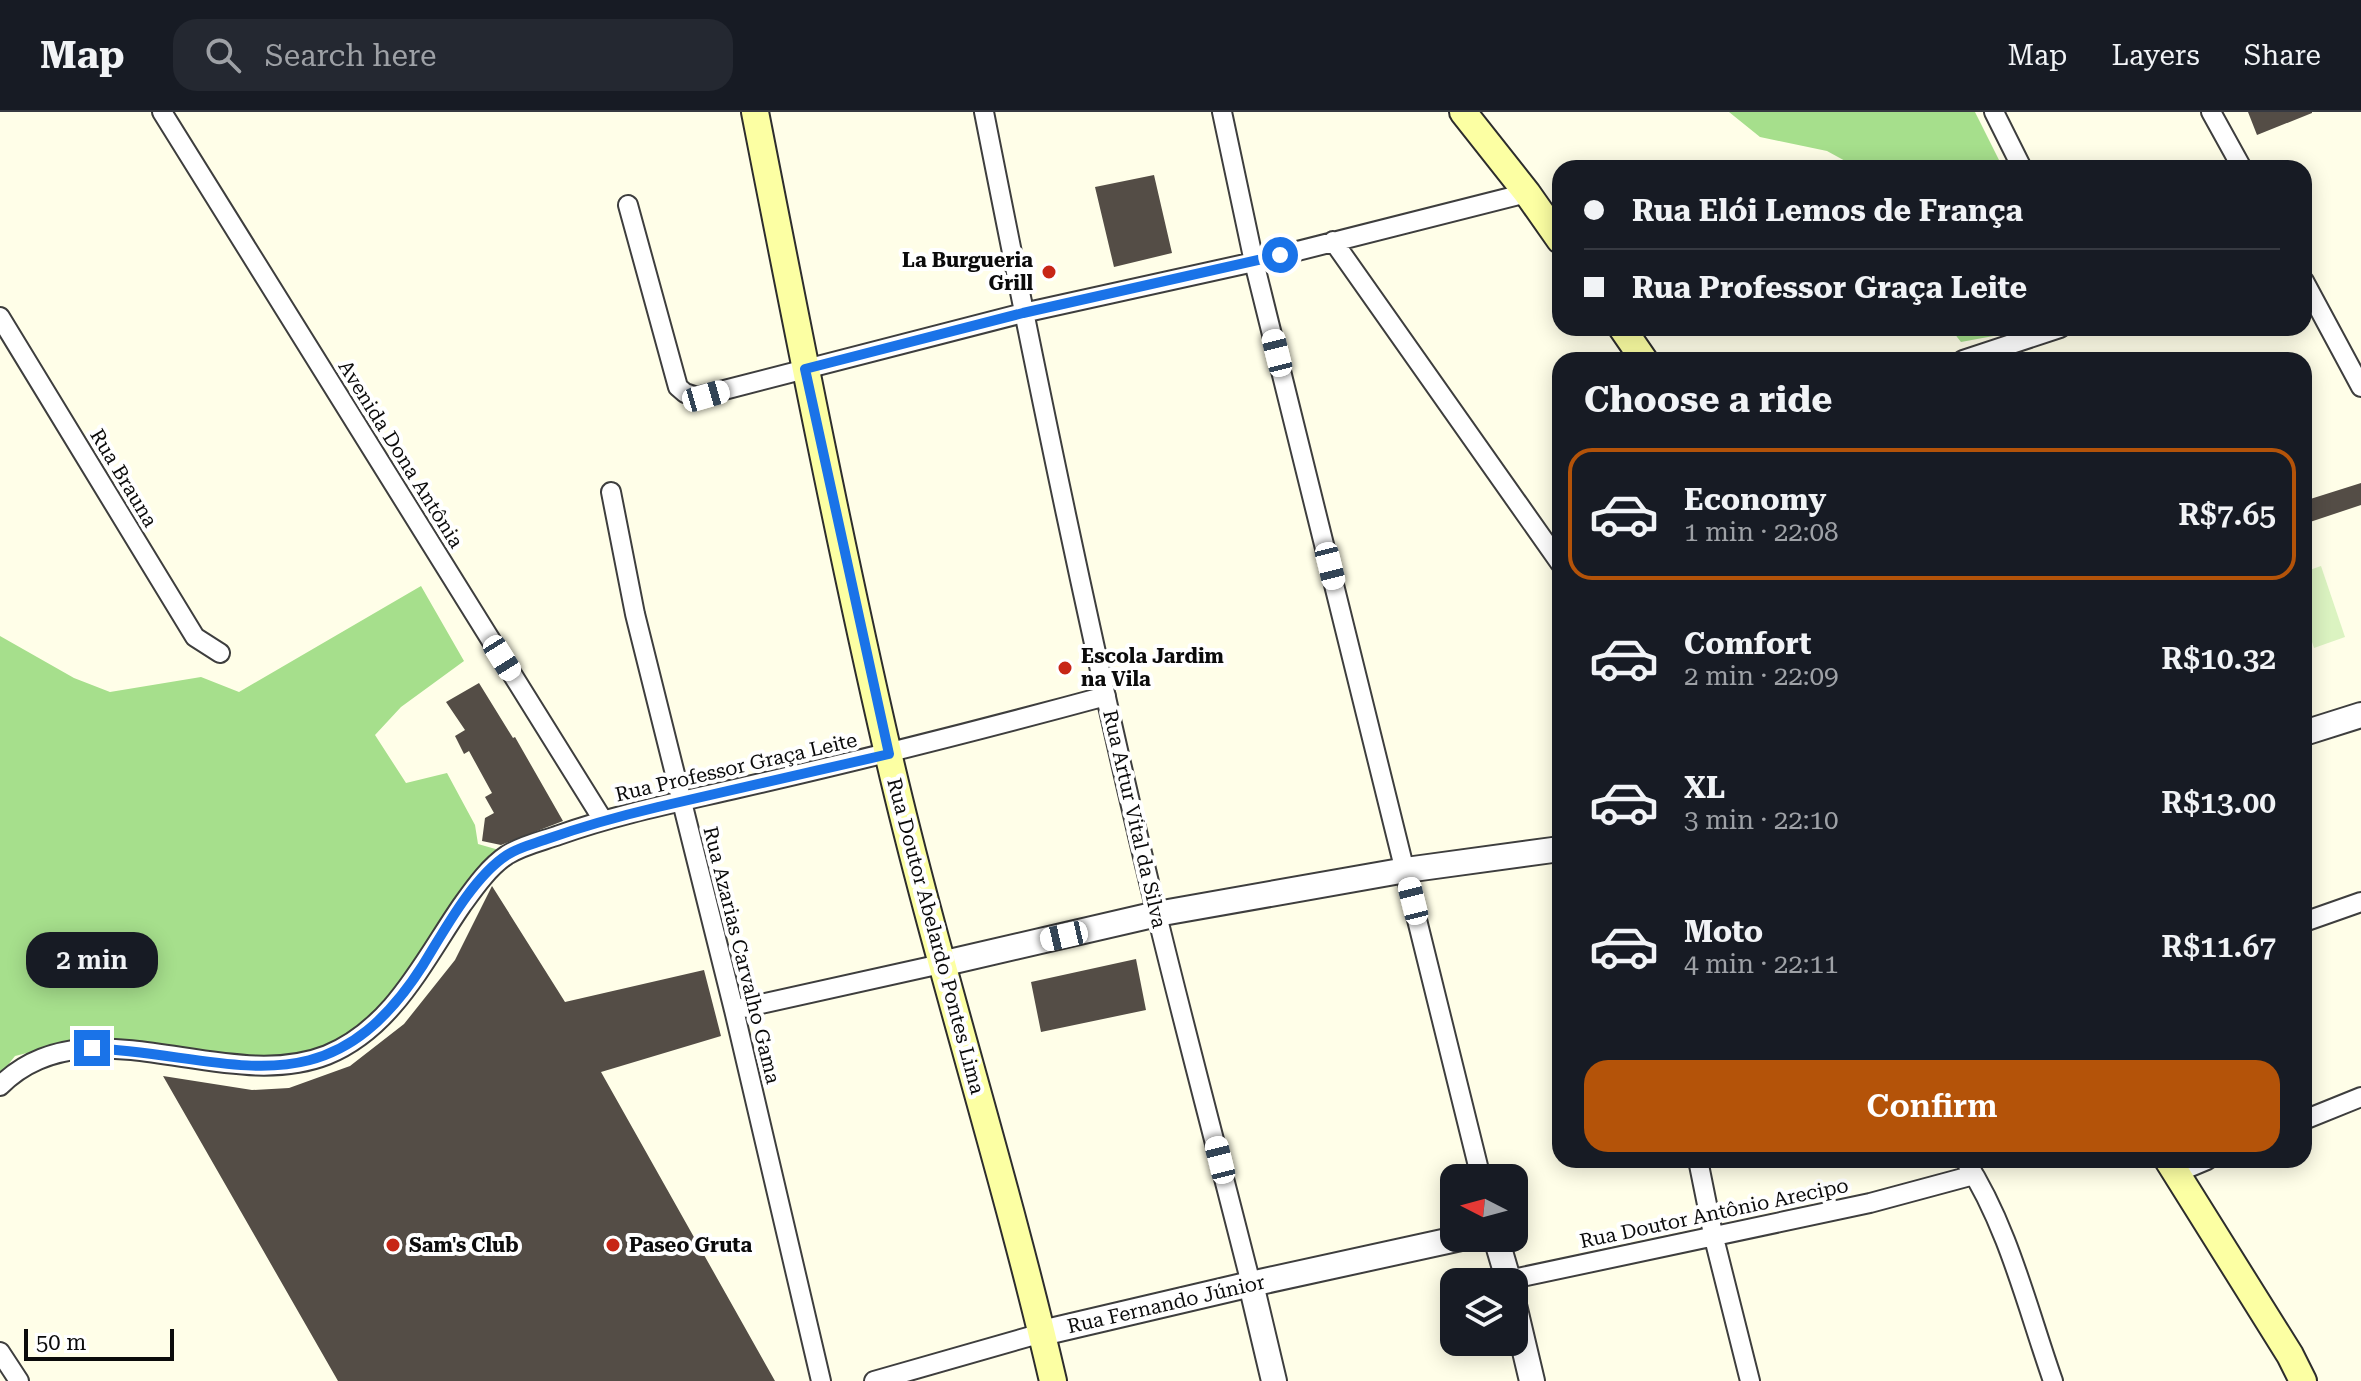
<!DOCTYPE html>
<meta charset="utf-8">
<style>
body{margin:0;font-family:"Roboto Serif",serif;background:#242831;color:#f1f3f6;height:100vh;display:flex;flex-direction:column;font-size:30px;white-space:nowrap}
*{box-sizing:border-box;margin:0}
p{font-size:26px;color:#9ea1a6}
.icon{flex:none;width:44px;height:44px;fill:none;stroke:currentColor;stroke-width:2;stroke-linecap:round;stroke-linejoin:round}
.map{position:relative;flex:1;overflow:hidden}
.drawer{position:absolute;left:1552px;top:240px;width:760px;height:816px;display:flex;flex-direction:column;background:#171b24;border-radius:24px;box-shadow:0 4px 20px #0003}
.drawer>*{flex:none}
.hud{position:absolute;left:1552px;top:48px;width:760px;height:176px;border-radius:24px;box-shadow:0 4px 20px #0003;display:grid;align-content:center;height:176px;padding:0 32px;background:#171b24}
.needle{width:52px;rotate:276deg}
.fabs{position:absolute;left:1440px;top:1052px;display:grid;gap:16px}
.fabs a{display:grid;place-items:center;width:88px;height:88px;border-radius:16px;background:#171b24;box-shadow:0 4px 20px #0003;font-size:40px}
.scale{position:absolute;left:24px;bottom:20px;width:150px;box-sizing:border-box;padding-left:8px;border:4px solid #0b0b0b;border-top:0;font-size:22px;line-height:28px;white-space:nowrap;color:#0b0b0b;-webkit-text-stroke:6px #fff;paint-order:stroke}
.end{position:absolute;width:36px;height:36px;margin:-18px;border:10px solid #1a73e8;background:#fff;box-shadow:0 0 0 4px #fff}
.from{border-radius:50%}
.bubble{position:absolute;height:56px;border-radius:24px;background:#171b24;box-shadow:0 4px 20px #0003;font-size:26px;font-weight:600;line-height:56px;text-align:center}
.car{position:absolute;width:24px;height:48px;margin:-24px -12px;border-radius:10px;box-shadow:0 0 6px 2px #0007;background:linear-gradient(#fff 24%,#345 0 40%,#fff 0 76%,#345 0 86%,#fff 0)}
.hud b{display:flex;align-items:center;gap:28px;height:76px;font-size:30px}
.hud b+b{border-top:2px solid #363941}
.hud i{width:20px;height:20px;background:#f1f3f6}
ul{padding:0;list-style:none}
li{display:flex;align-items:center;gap:24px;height:132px;margin:0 16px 12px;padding:0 16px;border:4px solid transparent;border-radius:24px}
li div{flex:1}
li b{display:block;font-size:30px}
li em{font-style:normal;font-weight:600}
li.active{border-color:#b45309}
li>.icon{width:72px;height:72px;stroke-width:1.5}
h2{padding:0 32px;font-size:36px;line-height:96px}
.action{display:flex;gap:16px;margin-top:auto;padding:16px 32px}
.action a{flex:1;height:92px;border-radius:24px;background:#b45309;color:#fff;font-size:32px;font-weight:600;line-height:92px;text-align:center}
header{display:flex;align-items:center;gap:48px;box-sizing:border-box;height:112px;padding:0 40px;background:#171b24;border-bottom:2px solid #363941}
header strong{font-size:38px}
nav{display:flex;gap:44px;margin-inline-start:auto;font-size:28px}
.search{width:560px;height:72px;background:#242831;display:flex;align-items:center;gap:20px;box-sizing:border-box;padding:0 28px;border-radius:24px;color:#9ea1a6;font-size:30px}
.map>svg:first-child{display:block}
.forest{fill:#a6df8c}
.pitch{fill:#dbf3c1}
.building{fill:#544d46}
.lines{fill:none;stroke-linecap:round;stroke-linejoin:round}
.minor-casing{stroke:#3e3e3e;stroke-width:22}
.tertiary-casing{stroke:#3e3e3e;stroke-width:28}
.secondary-casing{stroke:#2d2d2d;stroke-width:30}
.minor{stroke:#fff;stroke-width:18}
.tertiary{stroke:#fff;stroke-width:24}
.secondary{stroke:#fcffa3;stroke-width:26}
.route{stroke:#1a73e8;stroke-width:10}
.poi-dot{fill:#c72616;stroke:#fff;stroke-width:3}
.labels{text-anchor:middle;stroke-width:8;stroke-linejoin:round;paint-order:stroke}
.poi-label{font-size:20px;font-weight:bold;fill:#0b0b0b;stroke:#fff;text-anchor:start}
.street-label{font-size:20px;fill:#0b0b0b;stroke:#fff}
</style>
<header>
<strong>Map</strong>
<div class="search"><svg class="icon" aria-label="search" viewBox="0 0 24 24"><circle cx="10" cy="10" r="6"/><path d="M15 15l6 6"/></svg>Search here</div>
<nav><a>Map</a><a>Layers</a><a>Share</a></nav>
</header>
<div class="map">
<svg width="2361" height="1269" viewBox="0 0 2361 1269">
<rect width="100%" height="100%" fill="#fffee8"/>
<path class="forest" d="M1729 0H1975L2003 56H1858L1827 39 1760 25Z
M1950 216H2037L1961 230Z
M421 474 464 549 401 595 375 623 406 671 447 661 475 713 478 732 499 738 372 910 315 941 248 949 137 928H79L15 944 0 963V524L74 566 110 580 201 565 239 580Z"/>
<path class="pitch" d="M2321 454 2345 525 2314 536 2304 506V460Z"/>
<path class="building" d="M2248 0H2312V1L2257 23Z
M1154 63 1172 141 1114 155 1095 75Z
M2361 371V393L2304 412V389Z
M479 571 513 626 515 625 563 709 501 733 482 729 485 706 494 701 485 685 492 681 469 639 464 642 455 624 465 618 446 590Z
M492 774 565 890 704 858 721 924 601 960 775 1269H338L163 964 252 978 289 976 350 954 404 912 455 848Z
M1136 847 1146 898 1041 920 1031 870Z"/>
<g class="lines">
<g class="minor-casing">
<path id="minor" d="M162 0 603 708
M984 0C1037 268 1092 537 1157 803 1187 926 1220 1049 1251 1172
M1222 0 1254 150 1481 1066
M1994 0 2022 56
M2211 0 2242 56
M628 93 678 275 685 281 697 285 1023 201 1254 150 1527 81
M1333 129 1560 451
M2304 169 2361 275
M0 205 195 525 220 541
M1963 248 2060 216
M611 380 635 502 734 898 821 1269
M2304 810 2361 790
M734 898 941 852
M0 974C86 887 223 984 327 943 393 916 424 848 462 793 475 775 489 755 507 743 523 733 542 729 559 723 618 702 679 690 739 676 862 648 984 617 1106 584
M2304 1008 2361 985
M1698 1048 1713 1122 1750 1269
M1965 1048C2008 1114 2027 1195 2053 1269
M2176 1061 2207 1048
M1508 1168 1870 1091 1974 1063
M0 1240 19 1269
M874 1269 1042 1221"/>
</g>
<g class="tertiary-casing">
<path id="tertiary" d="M2304 621 2361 603
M941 852 1157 802 1406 758 1560 737
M1496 1126 1509 1170
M1251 1172 1274 1269
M1514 1193 1532 1269
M1042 1221 1251 1172 1461 1126"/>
</g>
<g class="secondary-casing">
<path id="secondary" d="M755 0C797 214 839 429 888 641 937 852 1004 1058 1053 1269
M1463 0 1527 81 1560 128
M1622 216 1644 248
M2168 1048 2290 1243 2303 1269"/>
</g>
<use href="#minor" class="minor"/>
<use href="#tertiary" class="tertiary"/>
<use href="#secondary" class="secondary"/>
</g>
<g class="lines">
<path class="route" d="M92 936C235 944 328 1002 423 853 444 819 473 765 507 743 519 735 533 732 547 727 584 714 620 704 658 695 734 677 812 660 889 642L805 257 1023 201 1280 143"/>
</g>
<g class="poi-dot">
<circle cx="1049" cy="160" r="8"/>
<circle cx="1065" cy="556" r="8"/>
<circle cx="393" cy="1133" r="8"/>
<circle cx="613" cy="1133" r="8"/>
</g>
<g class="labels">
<g class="poi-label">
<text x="1033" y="155" text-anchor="end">La Burgueria<tspan x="1033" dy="23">Grill</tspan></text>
<text x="1081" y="551">Escola Jardim<tspan x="1081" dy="23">na Vila</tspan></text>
<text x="409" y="1140">Sam's Club</text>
<text x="629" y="1140">Paseo Gruta</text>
</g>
<g class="street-label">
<text transform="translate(401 342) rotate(58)" y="7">Avenida Dona Antônia</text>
<text transform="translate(124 366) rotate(59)" y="7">Rua Brauna</text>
<text transform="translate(736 655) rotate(-13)" y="7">Rua Professor Graça Leite</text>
<text transform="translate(1135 707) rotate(77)" y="7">Rua Artur Vital da Silva</text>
<text transform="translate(936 824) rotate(75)" y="7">Rua Doutor Abelardo Pontes Lima</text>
<text transform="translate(742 843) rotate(76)" y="7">Rua Azarias Carvalho Gama</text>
<text transform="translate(1714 1101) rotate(-12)" y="7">Rua Doutor Antônio Arecipo</text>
<text transform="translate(1166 1192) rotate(-13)" y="7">Rua Fernando Júnior</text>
</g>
</g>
</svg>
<div class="fabs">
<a><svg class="needle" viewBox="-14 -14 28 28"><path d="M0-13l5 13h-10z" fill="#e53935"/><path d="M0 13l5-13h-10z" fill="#9ea1a6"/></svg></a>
<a><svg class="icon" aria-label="layers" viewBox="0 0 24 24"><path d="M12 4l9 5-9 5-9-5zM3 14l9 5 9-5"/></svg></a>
</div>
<div class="scale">50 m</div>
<i class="end from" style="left:1280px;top:143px"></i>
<i class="end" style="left:92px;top:936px"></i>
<div class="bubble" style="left:26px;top:820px;width:132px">2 min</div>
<i class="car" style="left:1277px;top:241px;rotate:346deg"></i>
<i class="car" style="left:706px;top:284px;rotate:74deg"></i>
<i class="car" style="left:1330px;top:454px;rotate:166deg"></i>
<i class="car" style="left:502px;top:546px;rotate:148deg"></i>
<i class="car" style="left:1413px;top:789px;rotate:346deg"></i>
<i class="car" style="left:1064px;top:824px;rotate:257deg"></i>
<i class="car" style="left:1220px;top:1048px;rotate:346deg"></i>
<div class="hud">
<b><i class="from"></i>Rua Elói Lemos de França</b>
<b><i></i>Rua Professor Graça Leite</b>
</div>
<section class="drawer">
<h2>Choose a ride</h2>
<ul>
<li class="active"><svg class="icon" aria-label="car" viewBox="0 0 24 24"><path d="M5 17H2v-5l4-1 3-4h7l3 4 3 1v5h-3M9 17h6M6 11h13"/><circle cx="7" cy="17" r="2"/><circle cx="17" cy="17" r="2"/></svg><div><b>Economy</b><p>1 min · 22:08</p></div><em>R$7.65</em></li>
<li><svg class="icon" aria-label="car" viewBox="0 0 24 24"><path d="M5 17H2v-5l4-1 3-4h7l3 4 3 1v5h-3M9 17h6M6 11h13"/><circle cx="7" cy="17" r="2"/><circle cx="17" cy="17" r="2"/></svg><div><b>Comfort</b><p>2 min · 22:09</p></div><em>R$10.32</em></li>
<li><svg class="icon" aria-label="car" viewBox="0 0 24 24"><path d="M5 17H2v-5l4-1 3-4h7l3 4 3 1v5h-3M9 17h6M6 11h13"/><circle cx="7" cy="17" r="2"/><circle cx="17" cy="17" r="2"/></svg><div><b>XL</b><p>3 min · 22:10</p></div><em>R$13.00</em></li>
<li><svg class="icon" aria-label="car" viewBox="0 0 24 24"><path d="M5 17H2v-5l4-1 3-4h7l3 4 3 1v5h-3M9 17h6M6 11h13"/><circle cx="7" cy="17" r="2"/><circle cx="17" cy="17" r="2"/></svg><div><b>Moto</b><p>4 min · 22:11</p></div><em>R$11.67</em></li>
</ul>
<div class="action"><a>Confirm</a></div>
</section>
</div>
